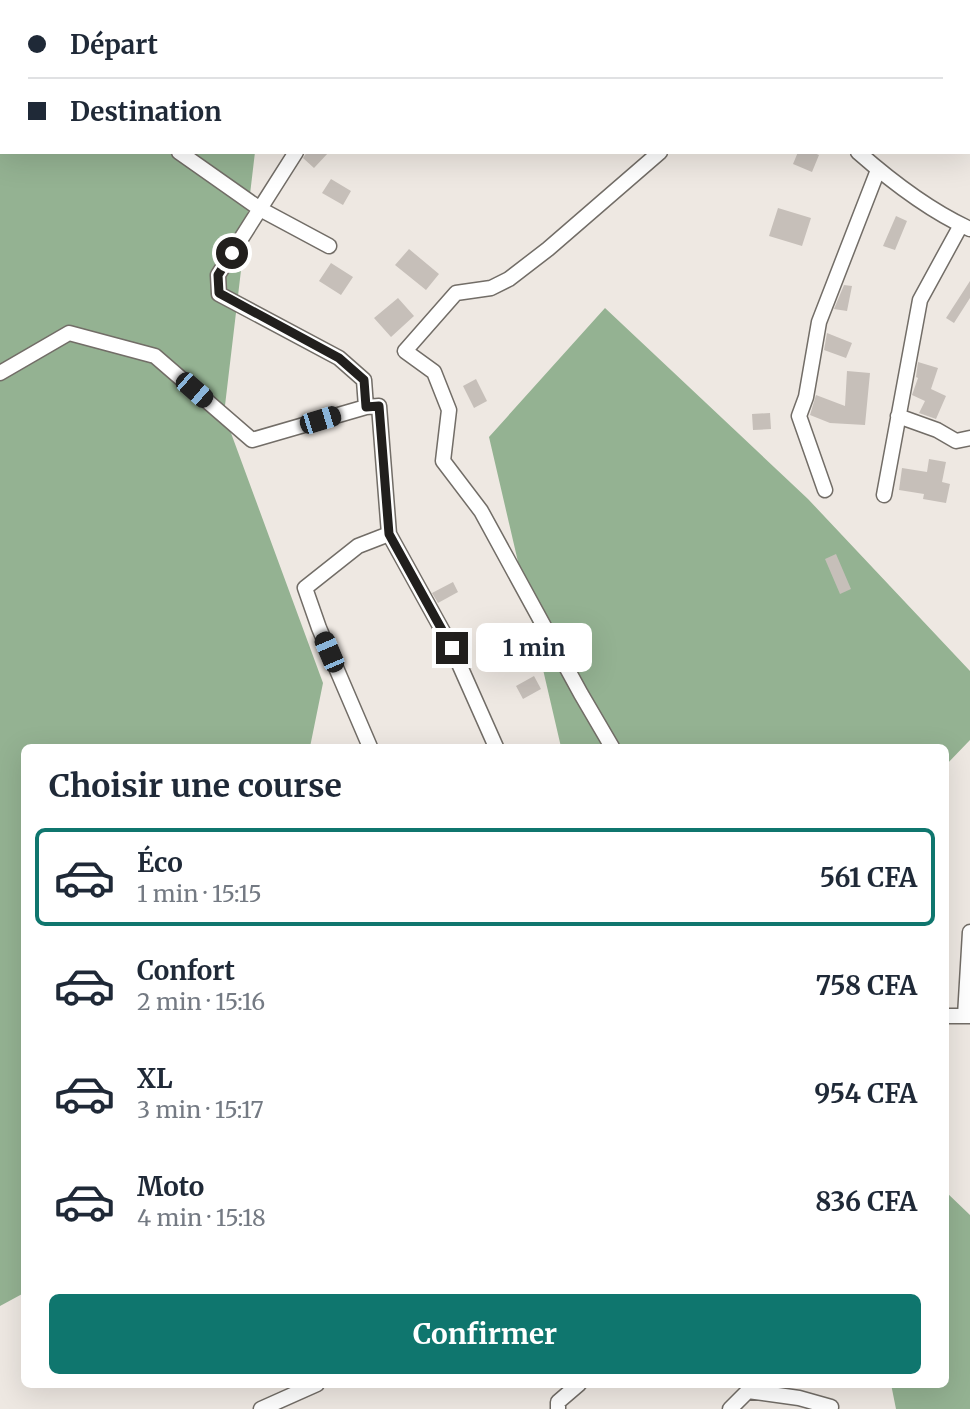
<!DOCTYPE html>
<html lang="fr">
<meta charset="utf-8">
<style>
body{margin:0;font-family:Merriweather,serif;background:#f2f2f3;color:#1f2937;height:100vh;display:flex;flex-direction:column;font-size:26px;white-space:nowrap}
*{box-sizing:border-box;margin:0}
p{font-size:23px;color:#747a83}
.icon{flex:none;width:38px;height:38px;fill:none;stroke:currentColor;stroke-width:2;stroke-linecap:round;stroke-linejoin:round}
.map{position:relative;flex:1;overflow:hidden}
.details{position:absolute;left:21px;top:744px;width:928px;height:644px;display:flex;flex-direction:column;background:#fff;border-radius:10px;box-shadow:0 7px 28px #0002}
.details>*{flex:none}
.hud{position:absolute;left:0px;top:0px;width:971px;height:154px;box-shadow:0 7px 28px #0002;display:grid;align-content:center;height:154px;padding:0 28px;background:#fff}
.end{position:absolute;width:32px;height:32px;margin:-16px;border:9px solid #211f1d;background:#fff;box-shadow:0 0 0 4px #fff}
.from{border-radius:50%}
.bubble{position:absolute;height:49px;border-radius:10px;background:#fff;box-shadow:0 7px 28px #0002;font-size:23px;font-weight:700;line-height:49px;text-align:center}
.car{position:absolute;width:21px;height:42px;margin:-21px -10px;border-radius:9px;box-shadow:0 0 5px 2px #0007;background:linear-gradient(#222 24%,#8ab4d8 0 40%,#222 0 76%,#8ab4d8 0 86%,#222 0)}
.hud b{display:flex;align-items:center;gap:24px;height:66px;font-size:26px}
.hud b+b{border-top:2px solid #e0e1e3}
.hud i{width:18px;height:18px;background:#1f2937}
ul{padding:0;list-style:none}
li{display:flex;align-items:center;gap:21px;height:98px;margin:0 14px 10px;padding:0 14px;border:4px solid transparent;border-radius:10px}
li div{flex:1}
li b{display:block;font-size:26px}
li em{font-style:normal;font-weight:700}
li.on{border-color:#0f766e}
li>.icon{width:63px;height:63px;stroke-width:1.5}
h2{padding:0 28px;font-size:32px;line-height:84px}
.cta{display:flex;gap:14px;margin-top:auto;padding:14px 28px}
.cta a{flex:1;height:80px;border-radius:10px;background:#0f766e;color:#fff;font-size:28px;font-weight:700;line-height:80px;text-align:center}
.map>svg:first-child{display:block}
.forest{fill:#94b292}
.building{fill:#c6bfb9}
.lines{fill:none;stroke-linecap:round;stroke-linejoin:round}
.minor-casing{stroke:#726d67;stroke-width:17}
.minor{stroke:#fff;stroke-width:14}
.route{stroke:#211f1d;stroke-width:9}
</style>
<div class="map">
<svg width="970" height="1409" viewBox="0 0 970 1409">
<rect width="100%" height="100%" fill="#eee8e2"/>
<path class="forest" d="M0 0H273L2 2V152H255L224 414 323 683 310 747H24V1293L0 1306Z
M605 308 808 499 970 671V740L945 766V747H561L489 437Z
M945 1191 970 1215V1409H896L891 1384H945Z"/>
<path class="building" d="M307 152H329L314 168 303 158Z
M798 152H812L819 155 812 172 793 164Z
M331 179 351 191 343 205 322 193Z
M778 208 811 218 802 246 769 236Z
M896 216 907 221 895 250 883 246Z
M409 249 439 274 426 290 395 265Z
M331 263 353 277 341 295 319 281Z
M970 281V298L954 323 946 318Z
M844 285 852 286 847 311 834 309Z
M398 298 414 316 391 337 374 318Z
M827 333 852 343 846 358 824 350Z
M918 362 938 368 931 389 946 396 936 419 919 413 925 401 912 395 918 378 916 377Z
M847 371 870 373 865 425 830 423 810 415 816 395 845 406Z
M476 379 487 401 474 408 463 386Z
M770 413 771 429 753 430 752 414Z
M929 459 946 462 942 482 950 484 946 503 923 499 924 494 899 490 902 468 927 472Z
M836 554 851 589 840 594 825 559Z
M453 582 458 592 438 603 432 593Z
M534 676 541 689 523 699 516 686Z"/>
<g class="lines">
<g class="minor-casing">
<path id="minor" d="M269 0 272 2
M734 0 735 2
M179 152 260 209 329 246
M296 152 218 275 219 294 339 358 364 380 366 407
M858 152C891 181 930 211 970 229
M0 373 69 333 155 356 252 440 366 407 379 406 389 534 452 648 496 747
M898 416 937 430 956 441 970 438
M825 490 799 416 806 397 819 322 878 170
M884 495 920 300 961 225
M370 747 319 628 305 588 358 546 389 534
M612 747 581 694 481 511 443 461 449 410 434 372 405 351 456 293 491 288 509 279 548 249 660 152
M945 1016H970
M965 1016 970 932
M261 1409 317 1384
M558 1409V1402L579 1384
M730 1409 748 1391 799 1398 831 1407"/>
</g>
<use href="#minor" class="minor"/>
</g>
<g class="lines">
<path class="route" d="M232 253 218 275 219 293 339 358 364 380 366 407 379 406 389 534 452 648"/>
</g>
</svg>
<i class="end from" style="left:232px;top:253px"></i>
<i class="end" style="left:452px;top:648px"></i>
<div class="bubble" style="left:476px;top:623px;width:116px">1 min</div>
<i class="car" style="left:194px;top:390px;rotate:131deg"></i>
<i class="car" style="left:320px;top:420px;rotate:73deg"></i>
<i class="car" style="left:329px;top:652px;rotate:337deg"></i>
<div class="hud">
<b><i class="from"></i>Départ</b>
<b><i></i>Destination</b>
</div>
<section class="details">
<h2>Choisir une course</h2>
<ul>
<li class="on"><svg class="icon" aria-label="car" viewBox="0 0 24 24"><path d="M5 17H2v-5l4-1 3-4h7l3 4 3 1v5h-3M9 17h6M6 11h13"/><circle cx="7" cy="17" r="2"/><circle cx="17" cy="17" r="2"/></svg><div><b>Éco</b><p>1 min · 15:15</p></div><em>561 CFA</em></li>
<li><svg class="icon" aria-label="car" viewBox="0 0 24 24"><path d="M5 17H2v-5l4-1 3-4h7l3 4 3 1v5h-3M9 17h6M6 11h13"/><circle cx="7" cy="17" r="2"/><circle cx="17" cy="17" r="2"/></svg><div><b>Confort</b><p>2 min · 15:16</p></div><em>758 CFA</em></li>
<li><svg class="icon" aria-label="car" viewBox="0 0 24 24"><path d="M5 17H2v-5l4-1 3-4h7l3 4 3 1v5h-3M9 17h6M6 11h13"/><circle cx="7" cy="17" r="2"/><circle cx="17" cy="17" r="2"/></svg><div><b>XL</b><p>3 min · 15:17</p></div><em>954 CFA</em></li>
<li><svg class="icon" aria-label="car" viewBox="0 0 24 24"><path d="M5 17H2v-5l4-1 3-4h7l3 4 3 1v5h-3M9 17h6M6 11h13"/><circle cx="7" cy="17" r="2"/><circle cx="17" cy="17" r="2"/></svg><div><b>Moto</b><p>4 min · 15:18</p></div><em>836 CFA</em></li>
</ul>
<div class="cta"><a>Confirmer</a></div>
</section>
</div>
